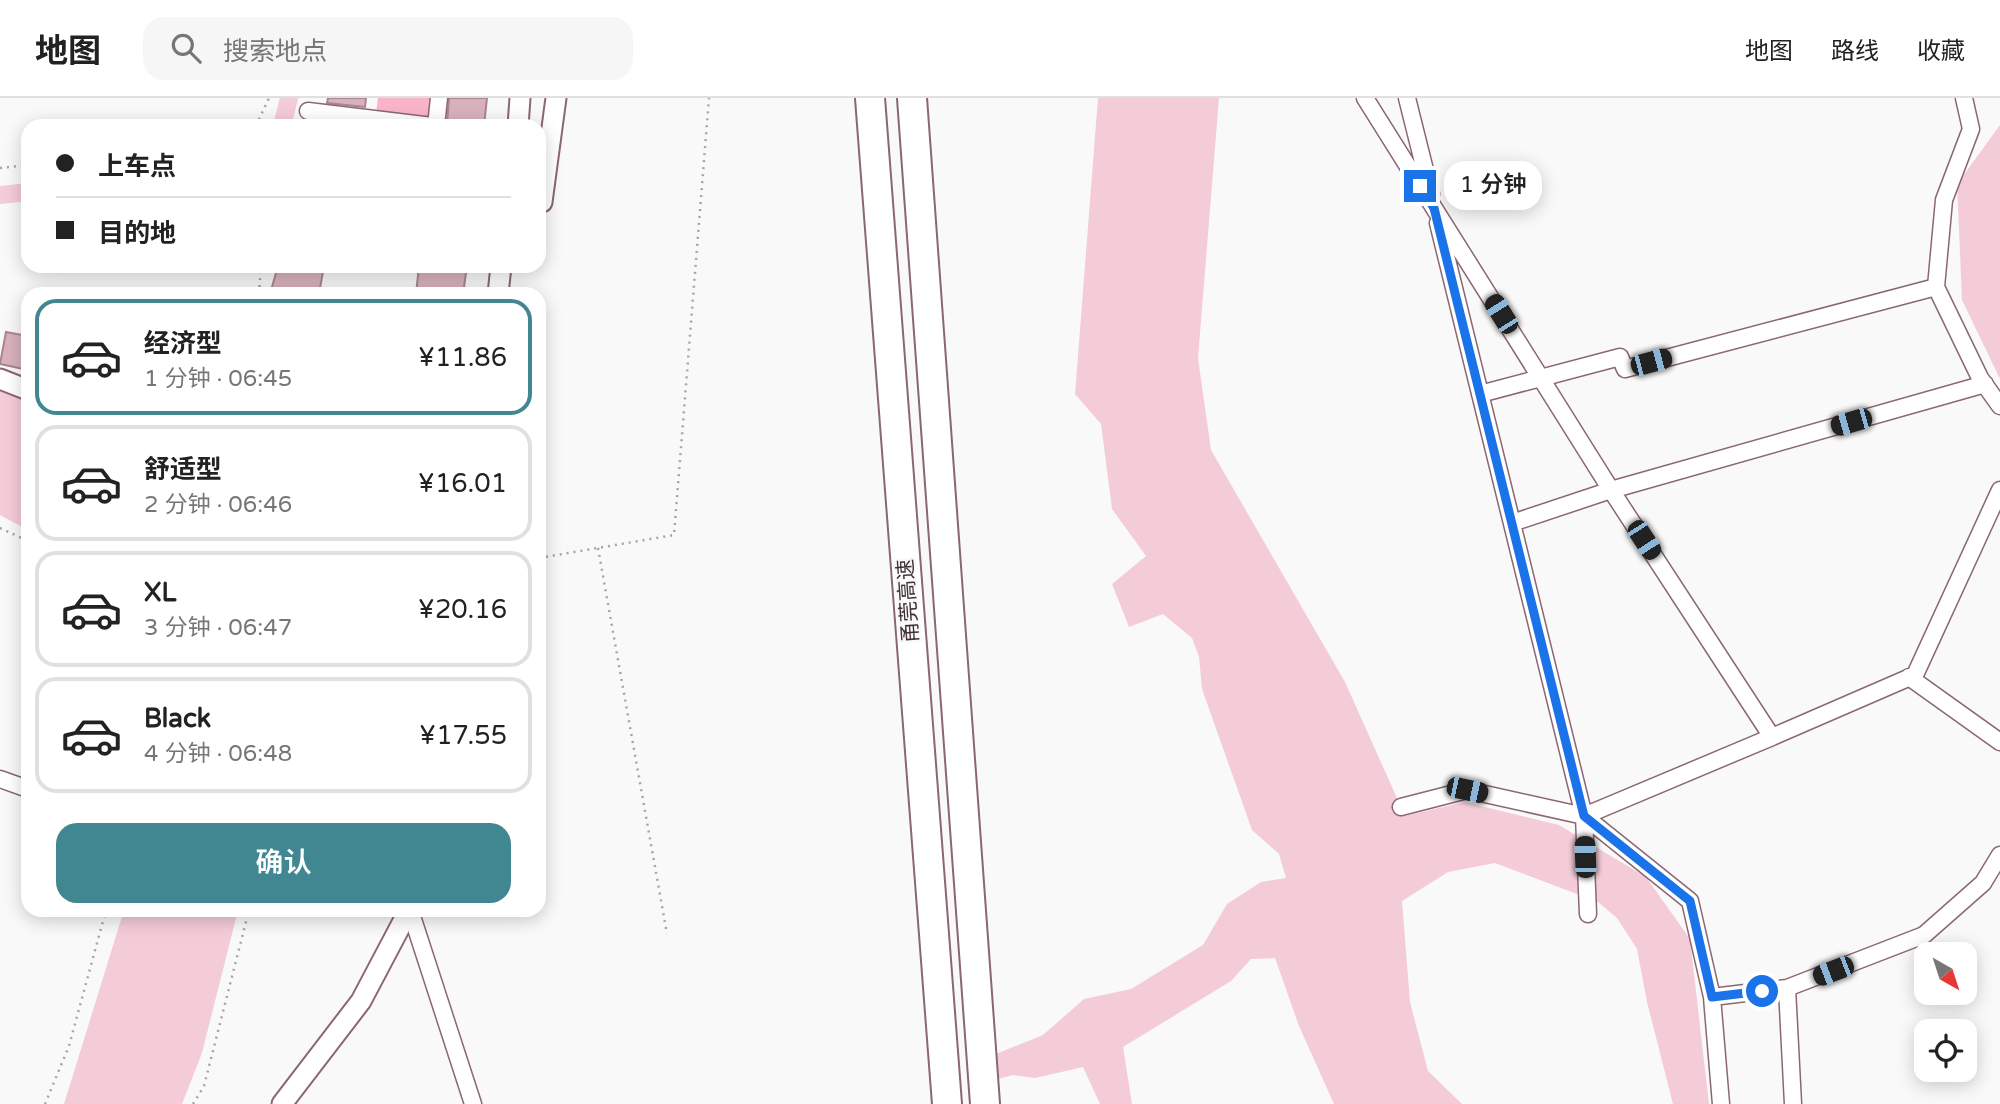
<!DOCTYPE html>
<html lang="zh">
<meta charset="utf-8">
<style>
body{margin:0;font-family:"Varela Round","Noto Sans SC",sans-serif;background:#f6f6f6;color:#222;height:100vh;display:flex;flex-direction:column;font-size:26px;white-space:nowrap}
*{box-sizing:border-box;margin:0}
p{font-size:23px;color:#767676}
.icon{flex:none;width:38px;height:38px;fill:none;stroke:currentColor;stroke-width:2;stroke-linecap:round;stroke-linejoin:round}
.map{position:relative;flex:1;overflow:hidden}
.drawer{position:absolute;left:21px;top:189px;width:525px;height:630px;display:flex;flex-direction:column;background:#fff;border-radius:21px;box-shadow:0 4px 18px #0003}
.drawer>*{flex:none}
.hud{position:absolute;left:21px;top:21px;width:525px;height:154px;border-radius:21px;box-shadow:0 4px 18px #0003;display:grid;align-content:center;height:154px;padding:0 35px;background:#fff}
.needle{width:46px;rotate:141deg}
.controls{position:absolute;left:1914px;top:844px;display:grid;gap:14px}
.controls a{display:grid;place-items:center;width:63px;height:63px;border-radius:14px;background:#fff;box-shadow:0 4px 18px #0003;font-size:35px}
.end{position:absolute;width:32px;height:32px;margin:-16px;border:9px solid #1a73e8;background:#fff;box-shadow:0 0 0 4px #fff}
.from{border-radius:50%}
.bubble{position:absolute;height:49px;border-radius:21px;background:#fff;box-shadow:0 4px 18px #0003;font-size:23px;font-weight:600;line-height:49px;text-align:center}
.car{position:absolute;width:21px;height:42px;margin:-21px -10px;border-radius:9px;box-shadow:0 0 5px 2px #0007;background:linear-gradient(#222 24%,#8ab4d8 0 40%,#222 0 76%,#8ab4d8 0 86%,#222 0)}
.hud b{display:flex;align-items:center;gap:24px;height:66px;font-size:26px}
.hud b+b{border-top:2px solid #e0e0e0}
.hud i{width:18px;height:18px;background:#222}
ul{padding:12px 0 0;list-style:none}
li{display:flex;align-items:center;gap:21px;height:116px;margin:0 14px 10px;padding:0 21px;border:4px solid #e0e0e0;border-radius:21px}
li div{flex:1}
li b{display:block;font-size:26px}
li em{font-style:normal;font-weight:600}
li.current{border-color:#418792}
li>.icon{width:63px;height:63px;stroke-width:1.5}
.cta{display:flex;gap:14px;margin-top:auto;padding:14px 35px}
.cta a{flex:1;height:80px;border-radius:21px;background:#418792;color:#fff;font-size:28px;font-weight:600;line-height:80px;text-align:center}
header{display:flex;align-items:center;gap:42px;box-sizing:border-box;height:98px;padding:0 35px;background:#fff;border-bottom:2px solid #e0e0e0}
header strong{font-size:33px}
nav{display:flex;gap:38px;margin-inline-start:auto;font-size:24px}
.search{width:490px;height:63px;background:#f6f6f6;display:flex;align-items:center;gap:18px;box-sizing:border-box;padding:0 24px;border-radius:21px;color:#767676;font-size:26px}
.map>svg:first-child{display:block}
.green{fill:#f9b4c9}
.water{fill:#f4ccd8}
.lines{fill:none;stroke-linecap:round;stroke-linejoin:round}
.canal{stroke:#f4ccd8;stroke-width:18}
.building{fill:#d8b1bc;stroke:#aa8590;stroke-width:2}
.minor-casing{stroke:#8a6772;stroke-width:19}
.tertiary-casing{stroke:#8a6772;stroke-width:23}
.motorway-casing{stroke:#8a6772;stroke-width:32}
.path{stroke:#a9a3a5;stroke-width:2.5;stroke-dasharray:2 5;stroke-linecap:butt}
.minor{stroke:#fff;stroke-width:16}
.tertiary{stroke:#fff;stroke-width:19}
.motorway{stroke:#fff;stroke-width:28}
.route{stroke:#1a73e8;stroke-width:9}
.labels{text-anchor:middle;stroke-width:5;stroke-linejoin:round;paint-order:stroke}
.street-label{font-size:21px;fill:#3f3034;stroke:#f9f9f9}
</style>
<header>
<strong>地图</strong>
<div class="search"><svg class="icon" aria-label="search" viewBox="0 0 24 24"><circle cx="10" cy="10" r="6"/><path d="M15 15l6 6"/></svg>搜索地点</div>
<nav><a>地图</a><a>路线</a><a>收藏</a></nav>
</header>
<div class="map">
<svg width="2000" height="1006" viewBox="0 0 2000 1006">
<rect width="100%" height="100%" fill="#f9f9f9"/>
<path class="green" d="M378 0H433L431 22 376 16Z"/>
<path class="water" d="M1098 0H1219L1198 260 1211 352 1345 584 1405 718 1464 704 1559 727 1646 779 1690 841 1709 1006H1673L1647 904 1637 851 1617 820 1598 804 1495 765 1448 774 1402 803 1410 904 1428 973 1462 1006H1334L1299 928 1275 860 1251 861 1231 883 1123 949 1132 1006H1100L1083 969 1035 980 1013 977 983 985 986 960 1043 937 1084 901 1131 891 1203 847 1227 806 1261 784 1286 780 1279 756 1252 732 1202 591 1199 559 1192 540 1163 516 1129 529 1112 486 1146 458 1112 411 1101 326 1075 296Z
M2000 27V281L1962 202 1957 86Z
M0 290 28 303V432L0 417Z
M124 812H238L202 955 182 1006H64Z"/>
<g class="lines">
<path class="canal" d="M282 28 289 0
M0 97 28 94"/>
</g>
<path class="building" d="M328 0H366L365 9 327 5Z
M449 0H487L484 28 447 26Z
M278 168H324L319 196H270Z
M419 168H467L463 196H416Z
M6 234 28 238V272L0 266Z"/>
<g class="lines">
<g class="minor-casing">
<path id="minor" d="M1365 0 1611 392 1772 639 1915 577 2000 392
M1407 0 1431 96
M308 13 432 28
M436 28 439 0
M1438 125 1584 718 1588 816
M1936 189 1980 280 2000 308
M1480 296 1620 259 1625 271 1936 189 1944 102 1971 31 1964 0
M1512 425 1611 392 1985 286
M1909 579 2000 644
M0 681 28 691
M1401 709 1467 692 1584 718 1690 803 1712 899 1787 890 1924 837 1983 785 2000 757
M1584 718 1772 639
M410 812 473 1006
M1787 890 1793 1006
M1712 899 1721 1006"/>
</g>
<g class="tertiary-casing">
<path id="tertiary" d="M518 28 520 0
M539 103 542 104 556 0
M498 196 501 168
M0 281 28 292
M282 1006 361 903 409 812"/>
</g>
<g class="motorway-casing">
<path id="motorway" d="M870 0 947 1006
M912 0 985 1006"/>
</g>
<path class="path" d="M256 28 269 0
M0 70 28 67
M259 196 261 168
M0 430 28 443
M598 450 667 836
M539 460 674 437 709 0
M45 1006 69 948 106 812
M193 1006 204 988 249 812"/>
<use href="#minor" class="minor"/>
<use href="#tertiary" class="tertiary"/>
<use href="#motorway" class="motorway"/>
</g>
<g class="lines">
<path class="route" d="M1420 88 1434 110 1584 718 1690 803 1712 899 1762 893"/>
</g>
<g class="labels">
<g class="street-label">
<text transform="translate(908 503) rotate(-94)" y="7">甬莞高速</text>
</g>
</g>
</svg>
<div class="controls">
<a><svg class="needle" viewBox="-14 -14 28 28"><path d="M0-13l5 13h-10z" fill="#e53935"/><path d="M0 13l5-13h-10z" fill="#767676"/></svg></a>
<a><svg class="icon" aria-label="locate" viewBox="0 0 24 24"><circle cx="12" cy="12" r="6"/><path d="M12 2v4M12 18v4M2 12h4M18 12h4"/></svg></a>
</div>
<i class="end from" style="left:1762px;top:893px"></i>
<i class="end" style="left:1420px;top:88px"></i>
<div class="bubble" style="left:1444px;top:63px;width:98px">1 分钟</div>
<i class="car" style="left:1501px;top:216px;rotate:328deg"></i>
<i class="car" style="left:1651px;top:264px;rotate:75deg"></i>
<i class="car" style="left:1851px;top:324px;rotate:254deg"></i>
<i class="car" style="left:1644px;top:442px;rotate:147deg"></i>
<i class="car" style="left:1467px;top:692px;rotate:102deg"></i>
<i class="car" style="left:1585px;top:759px;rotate:358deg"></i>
<i class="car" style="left:1833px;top:873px;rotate:249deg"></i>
<div class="hud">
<b><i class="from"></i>上车点</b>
<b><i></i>目的地</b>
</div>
<section class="drawer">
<ul>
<li class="current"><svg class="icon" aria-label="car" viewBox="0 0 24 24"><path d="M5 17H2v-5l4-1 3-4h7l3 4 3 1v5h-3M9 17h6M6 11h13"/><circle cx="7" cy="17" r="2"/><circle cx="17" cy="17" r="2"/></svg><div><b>经济型</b><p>1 分钟 · 06:45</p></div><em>¥11.86</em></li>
<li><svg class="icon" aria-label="car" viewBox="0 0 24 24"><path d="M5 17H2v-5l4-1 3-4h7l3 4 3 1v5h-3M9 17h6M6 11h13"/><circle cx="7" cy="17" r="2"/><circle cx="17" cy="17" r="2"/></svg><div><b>舒适型</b><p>2 分钟 · 06:46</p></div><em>¥16.01</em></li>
<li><svg class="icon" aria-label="car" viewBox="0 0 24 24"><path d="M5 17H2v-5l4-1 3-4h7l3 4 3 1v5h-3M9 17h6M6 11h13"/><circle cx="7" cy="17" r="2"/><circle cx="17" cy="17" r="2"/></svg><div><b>XL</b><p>3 分钟 · 06:47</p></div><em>¥20.16</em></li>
<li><svg class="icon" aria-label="car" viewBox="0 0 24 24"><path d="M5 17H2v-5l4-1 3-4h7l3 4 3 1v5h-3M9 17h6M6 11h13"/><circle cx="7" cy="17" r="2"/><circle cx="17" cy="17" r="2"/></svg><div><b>Black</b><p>4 分钟 · 06:48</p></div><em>¥17.55</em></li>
</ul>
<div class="cta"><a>确认</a></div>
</section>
</div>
